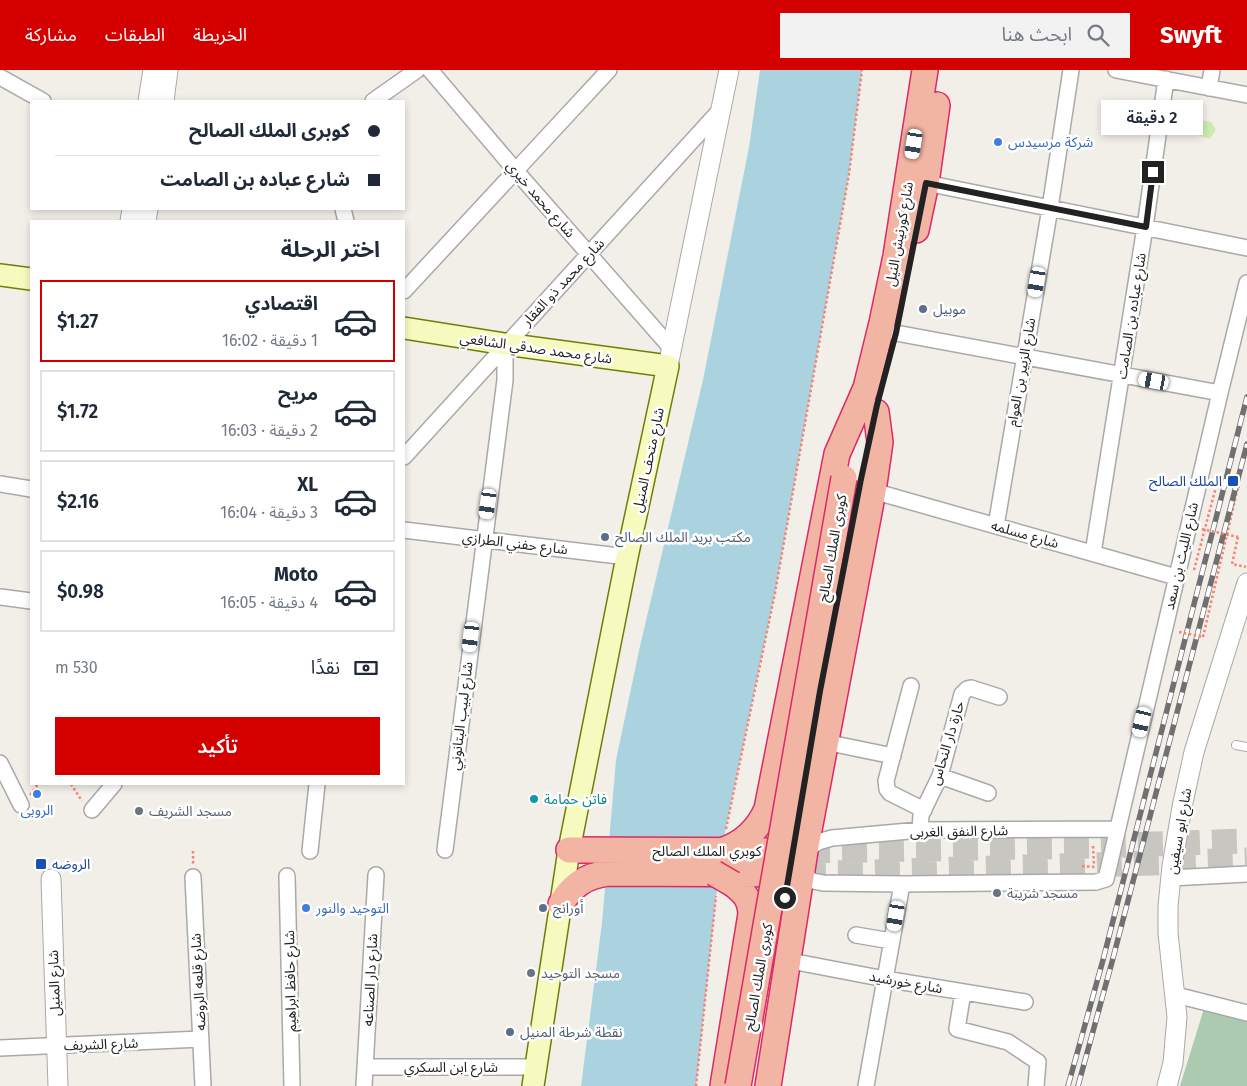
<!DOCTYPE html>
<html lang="ar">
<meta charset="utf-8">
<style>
body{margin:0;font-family:"Fira Sans","Noto Sans Arabic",sans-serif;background:#f2f2f3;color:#1f2937;direction:rtl;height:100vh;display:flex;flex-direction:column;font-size:19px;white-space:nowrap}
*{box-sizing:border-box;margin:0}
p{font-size:16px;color:#747a83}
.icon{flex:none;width:28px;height:28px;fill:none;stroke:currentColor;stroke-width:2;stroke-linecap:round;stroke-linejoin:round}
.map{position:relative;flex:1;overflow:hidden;direction:ltr}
.panel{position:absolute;left:30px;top:150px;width:375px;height:565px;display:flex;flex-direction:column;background:#fff;border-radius:0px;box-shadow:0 2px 8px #0003;direction:rtl}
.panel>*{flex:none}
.banner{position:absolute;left:30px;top:30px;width:375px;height:110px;border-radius:0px;box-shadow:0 2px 8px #0003;direction:rtl;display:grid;align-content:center;height:110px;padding:0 25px;background:#fff}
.end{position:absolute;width:22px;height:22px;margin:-11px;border:6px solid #222;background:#fff;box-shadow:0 0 0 2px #fff}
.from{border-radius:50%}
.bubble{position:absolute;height:35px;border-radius:0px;background:#fff;box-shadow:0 2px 8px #0003;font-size:16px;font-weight:600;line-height:35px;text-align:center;direction:rtl}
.car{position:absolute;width:15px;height:30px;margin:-15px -8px;border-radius:6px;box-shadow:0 0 4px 1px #0007;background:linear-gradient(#fff 24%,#345 0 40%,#fff 0 76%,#345 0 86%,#fff 0)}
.banner b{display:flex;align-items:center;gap:18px;height:48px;font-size:19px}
.banner b+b{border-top:1px solid #e0e1e3}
.banner i{width:12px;height:12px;background:#1f2937}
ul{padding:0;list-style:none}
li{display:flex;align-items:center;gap:15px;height:82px;margin:0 10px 8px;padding:0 15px;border:2px solid #e0e1e3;border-radius:0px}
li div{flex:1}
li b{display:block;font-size:19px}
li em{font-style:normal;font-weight:600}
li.on{border-color:#d40000}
li>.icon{width:45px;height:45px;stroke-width:1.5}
h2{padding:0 25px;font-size:22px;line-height:60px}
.pay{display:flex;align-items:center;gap:12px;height:55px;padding:0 25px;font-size:19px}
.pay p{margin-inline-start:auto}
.cta{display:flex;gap:10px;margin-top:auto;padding:10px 25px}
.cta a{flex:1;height:58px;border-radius:0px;background:#d40000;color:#fff;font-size:20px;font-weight:600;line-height:58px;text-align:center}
header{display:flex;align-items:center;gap:30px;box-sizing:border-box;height:70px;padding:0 25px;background:#d40000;color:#fff}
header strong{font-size:24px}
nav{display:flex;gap:28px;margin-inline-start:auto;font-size:18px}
.search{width:350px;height:45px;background:#f2f2f3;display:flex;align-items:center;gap:12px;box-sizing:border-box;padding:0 18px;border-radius:0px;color:#747a83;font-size:19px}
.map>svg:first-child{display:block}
.grass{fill:#cdebb0}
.cemetery{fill:#aacbaf}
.water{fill:#aad3df}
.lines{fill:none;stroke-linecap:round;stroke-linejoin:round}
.trunk-tunnel{stroke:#c8c6c1;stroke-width:25;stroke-dasharray:25 12;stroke-linecap:butt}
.service-casing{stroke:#a9a9a9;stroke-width:10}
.minor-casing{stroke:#a9a9a9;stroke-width:18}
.tertiary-casing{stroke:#a9a9a9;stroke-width:21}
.secondary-casing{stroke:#707d05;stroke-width:24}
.trunk-casing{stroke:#dc2a67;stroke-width:28}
.path{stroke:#fa8072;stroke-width:2.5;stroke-dasharray:2.5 2.5;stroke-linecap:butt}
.service{stroke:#fff;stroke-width:8}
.minor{stroke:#fff;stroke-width:15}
.tertiary{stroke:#fff;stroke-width:19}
.secondary{stroke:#f7fabf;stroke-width:21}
.trunk{stroke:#f2b4a3;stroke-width:25}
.rail-casing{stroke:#707070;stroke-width:5.5}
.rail{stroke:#fff;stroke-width:4;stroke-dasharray:11;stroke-linecap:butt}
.trunk-bridge-casing{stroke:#dc2a67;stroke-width:28;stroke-linecap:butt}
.path-bridge{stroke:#fa8072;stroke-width:2.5;stroke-dasharray:2.5 2.5;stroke-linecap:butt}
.trunk-bridge{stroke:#f2b4a3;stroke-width:25}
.route{stroke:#222;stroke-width:6}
.shop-dot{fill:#3f7fe0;stroke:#fff;stroke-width:2}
.service-dot{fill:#5c6f8a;stroke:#fff;stroke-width:2}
.transit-dot{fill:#1a4fb4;stroke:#fff;stroke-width:2}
.culture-dot{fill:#0f9aa8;stroke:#fff;stroke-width:2}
.worship-dot{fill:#6b7280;stroke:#fff;stroke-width:2}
.labels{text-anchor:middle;stroke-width:5;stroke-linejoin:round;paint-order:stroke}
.shop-label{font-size:14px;fill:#366cbe;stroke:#fff;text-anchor:start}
.street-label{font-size:14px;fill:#222;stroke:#fff}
.service-label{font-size:14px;fill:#4e5e75;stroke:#fff;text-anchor:start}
.transit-label{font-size:14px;fill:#164399;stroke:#fff;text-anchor:end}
.culture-label{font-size:14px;fill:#0d838f;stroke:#fff;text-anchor:start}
.worship-label{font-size:14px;fill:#5b616d;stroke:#fff;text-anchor:start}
</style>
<header>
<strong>Swyft</strong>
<div class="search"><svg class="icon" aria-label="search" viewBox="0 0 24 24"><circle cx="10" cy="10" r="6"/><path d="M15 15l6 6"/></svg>ابحث هنا</div>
<nav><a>الخريطة</a><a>الطبقات</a><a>مشاركة</a></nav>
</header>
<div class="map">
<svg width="1247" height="1016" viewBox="0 0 1247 1016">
<rect width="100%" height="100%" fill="#f2efe9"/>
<path class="grass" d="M1200 50 1211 52 1216 60 1210 69 1191 63 1192 58Z"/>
<path class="cemetery" d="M1206 932 1247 943V1016H1180Z"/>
<path class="water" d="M760 0H862L849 104 775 523 721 781 696 1016H581L602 853 616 690 640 576 703 310 749 77Z"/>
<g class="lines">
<path class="trunk-tunnel" d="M805 781 1093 776 1247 771
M801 804 1247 790"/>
<g class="service-casing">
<path id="service" d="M1236 675 1247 677"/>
</g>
<g class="minor-casing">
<path id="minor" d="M430 0 516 101 672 279
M1116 0 1247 25
M0 7 43 31
M1209 18 1212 0
M373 31 417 0
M926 113 1247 178
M343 139 346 151
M404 221 609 0
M896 263 1220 323
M404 387 722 38
M0 414 31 419
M873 421 1176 507
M996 456 1050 138 1071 0
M404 460 627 487
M1093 483 1145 157 1166 9
M0 527 31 531
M911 616 886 711 887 719 890 723 924 740
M825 672 893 686
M0 693 21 735
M940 706 988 723
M92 740 114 714
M920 760 921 745 940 706 962 624 967 619 971 618 999 627
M445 780 505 310V274
M310 781 317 714
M805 781 818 772 832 768 920 760 1117 759
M801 804 813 811 823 813 902 814 1096 812 1106 809 1220 323 1247 213
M287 806 292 1016
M193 807 203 1016
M1170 808 1247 804
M856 865 891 871
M787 889 796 892 885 909 1025 932
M963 922 957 959 1008 972 1038 992 1036 1016
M1176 925 1247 943
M0 978 201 969
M365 997H537
M364 1016 376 805
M866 1016 902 814"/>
</g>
<g class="tertiary-casing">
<path id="tertiary" d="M148 31 153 0
M164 31 168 0
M130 151 132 139
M146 151 148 139
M668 296 729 0
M51 809 58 1016
M1167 1016 1173 993 1177 947 1168 863V836L1172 796 1182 737 1194 682 1247 513"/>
</g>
<g class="secondary-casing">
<path id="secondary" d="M0 205 31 209
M404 258 505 274 668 296 627 487 569 780 533 1016"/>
</g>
<g class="trunk-casing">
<path id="trunk" d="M916 160 926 113 937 35
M569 780 799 781
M721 781C743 774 758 760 767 739L837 384 866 318 882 253 896 186 925 0
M561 834C572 815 586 806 608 803L796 804
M723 1016 751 844C750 829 745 823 733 814
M768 1016 805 781 873 421 880 372 876 342"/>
</g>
<path class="path" d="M1238 467 1232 494 1246 497
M1194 500 1217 413 1213 412
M1203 567 1238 417H1240
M71 714 82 731
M30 725 38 714
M726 759 775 523 849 104 862 0
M1093 776 1094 795
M193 781V795
M1082 796 1095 797
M696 1016 716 826"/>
<use href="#service" class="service"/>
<use href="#minor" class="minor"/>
<use href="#tertiary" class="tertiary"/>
<use href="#secondary" class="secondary"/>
<use href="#trunk" class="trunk"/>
<g class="rail-casing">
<path id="rail" d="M1068 1016 1103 890 1247 327
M1078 1016 1112 892 1247 374"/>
</g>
<use href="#rail" class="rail"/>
<g class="trunk-bridge-casing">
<path id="trunk-bridge" d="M714 803 733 814
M738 1016 844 408"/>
</g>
<path class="path-bridge" d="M1197 458 1238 467
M1179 562 1203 567"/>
<use href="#trunk-bridge" class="trunk-bridge"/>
</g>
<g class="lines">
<path class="route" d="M785 828 820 621 861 409 877 335 896 263 926 113 1146 157 1153 102"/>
</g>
<g class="shop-dot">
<circle cx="998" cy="72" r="5"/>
<circle cx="37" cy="724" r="5"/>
<circle cx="306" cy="838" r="5"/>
</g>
<g class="service-dot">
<circle cx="923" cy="239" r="5"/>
<circle cx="605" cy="467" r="5"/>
<circle cx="543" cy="838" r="5"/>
<circle cx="510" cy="962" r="5"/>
</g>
<g class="transit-dot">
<rect x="1227" y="405" width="12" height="12" rx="2.5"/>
<rect x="35" y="788" width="12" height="12" rx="2.5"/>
</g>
<circle class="culture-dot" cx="534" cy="729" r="5"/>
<g class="worship-dot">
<circle cx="139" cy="741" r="5"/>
<circle cx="997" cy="823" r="5"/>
<circle cx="531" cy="903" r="5"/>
</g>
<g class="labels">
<g class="shop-label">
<text x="1008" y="77">شركة مرسيدس</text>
<text x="37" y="745" text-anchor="middle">الروبى</text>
<text x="316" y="843">التوحيد والنور</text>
</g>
<g class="street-label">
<text transform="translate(541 129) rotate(49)" y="5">شارع محمد خيري</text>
<text transform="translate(899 164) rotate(-80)" y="5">شارع كورنيش النيل</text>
<text transform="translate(563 212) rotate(-47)" y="5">شارع محمد ذو الفقار</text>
<text transform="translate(1131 246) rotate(-81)" y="5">شارع عباده بن الصامت</text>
<text transform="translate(536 278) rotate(8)" y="5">شارع محمد صدقي الشافعي</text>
<text transform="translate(1021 302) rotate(-80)" y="5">شارع الزبير بن العوام</text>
<text transform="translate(648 390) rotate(-78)" y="5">شارع متحف المنيل</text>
<text transform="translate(1025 464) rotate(16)" y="5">شارع مسلمه</text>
<text transform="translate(515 473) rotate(7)" y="5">شارع حفني الطرازي</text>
<text transform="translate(832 478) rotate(-80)" y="5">كوبرى الملك الصالح</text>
<text transform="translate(1181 486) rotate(-77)" y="5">شارع الليث بن سعد</text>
<text transform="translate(461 646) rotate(-83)" y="5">شارع لبيب البتانوني</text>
<text transform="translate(947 673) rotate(-73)" y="5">حارة دار النحاس</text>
<text transform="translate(959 761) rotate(-1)" y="5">شارع النفق الغربى</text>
<text transform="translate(1179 761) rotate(-80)" y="5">شارع ابو سيفين</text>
<text x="707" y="786">كوبري الملك الصالح</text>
<text transform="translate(758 907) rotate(-80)" y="5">كوبرى الملك الصالح</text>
<text transform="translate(370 910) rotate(-87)" y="5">شارع دار الصناعه</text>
<text transform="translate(290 911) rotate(-91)" y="5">شارع حافظ ابراهيم</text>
<text transform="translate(198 912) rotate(-93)" y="5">شارع قلعه الروضه</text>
<text transform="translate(906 912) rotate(10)" y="5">شارع خورشيد</text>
<text transform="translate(54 913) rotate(-92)" y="5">شارع المنيل</text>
<text transform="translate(101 974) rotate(-2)" y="5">شارع الشريف</text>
<text x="451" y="1002">شارع ابن السكري</text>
</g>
<g class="service-label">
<text x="933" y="244">موبيل</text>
<text x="615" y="472">مكتب بريد الملك الصالح</text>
<text x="553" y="843">أورانج</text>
<text x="520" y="967">نقطة شرطة المنيل</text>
</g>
<g class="transit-label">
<text x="1222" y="416">الملك الصالح</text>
<text x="52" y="799" text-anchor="start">الروضه</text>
</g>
<g class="culture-label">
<text x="544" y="734">فاتن حمامة</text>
</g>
<g class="worship-label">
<text x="149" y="746">مسجد الشريف</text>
<text x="1007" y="828">مسجد شريبة</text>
<text x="541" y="908">مسجد التوحيد</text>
</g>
</g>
</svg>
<i class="end from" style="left:785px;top:828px"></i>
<i class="end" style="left:1153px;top:102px"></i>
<div class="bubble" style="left:1101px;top:30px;width:102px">2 دقيقة</div>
<i class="car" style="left:914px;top:74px;rotate:189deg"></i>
<i class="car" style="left:1037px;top:212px;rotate:190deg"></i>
<i class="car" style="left:1154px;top:311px;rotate:280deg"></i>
<i class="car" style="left:488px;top:434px;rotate:188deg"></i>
<i class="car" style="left:471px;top:567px;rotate:187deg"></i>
<i class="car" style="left:1142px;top:652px;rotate:193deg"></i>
<i class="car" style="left:896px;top:846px;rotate:190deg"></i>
<div class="banner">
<b><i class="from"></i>كوبرى الملك الصالح</b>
<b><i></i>شارع عباده بن الصامت</b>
</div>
<section class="panel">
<h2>اختر الرحلة</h2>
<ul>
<li class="on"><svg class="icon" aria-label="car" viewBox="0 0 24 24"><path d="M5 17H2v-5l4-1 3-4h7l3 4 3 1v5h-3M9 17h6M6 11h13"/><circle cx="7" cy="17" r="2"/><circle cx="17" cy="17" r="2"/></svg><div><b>اقتصادي</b><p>1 دقيقة · 16:02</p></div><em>$1.27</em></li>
<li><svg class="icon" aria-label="car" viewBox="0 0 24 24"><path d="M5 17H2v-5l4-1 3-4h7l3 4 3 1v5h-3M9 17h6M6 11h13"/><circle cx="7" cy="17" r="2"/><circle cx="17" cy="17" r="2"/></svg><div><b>مريح</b><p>2 دقيقة · 16:03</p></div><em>$1.72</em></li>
<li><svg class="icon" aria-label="car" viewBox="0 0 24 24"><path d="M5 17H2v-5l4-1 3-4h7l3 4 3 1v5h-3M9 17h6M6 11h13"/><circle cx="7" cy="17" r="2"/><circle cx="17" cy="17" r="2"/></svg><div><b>XL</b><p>3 دقيقة · 16:04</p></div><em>$2.16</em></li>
<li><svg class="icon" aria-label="car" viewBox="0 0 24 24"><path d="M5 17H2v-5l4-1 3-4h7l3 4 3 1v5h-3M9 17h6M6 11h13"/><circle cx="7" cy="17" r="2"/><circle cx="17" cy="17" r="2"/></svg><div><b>Moto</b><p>4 دقيقة · 16:05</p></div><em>$0.98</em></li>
</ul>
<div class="pay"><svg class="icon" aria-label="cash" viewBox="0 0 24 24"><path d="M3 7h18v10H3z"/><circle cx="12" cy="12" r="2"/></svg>نقدًا<p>530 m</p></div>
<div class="cta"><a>تأكيد</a></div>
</section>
</div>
